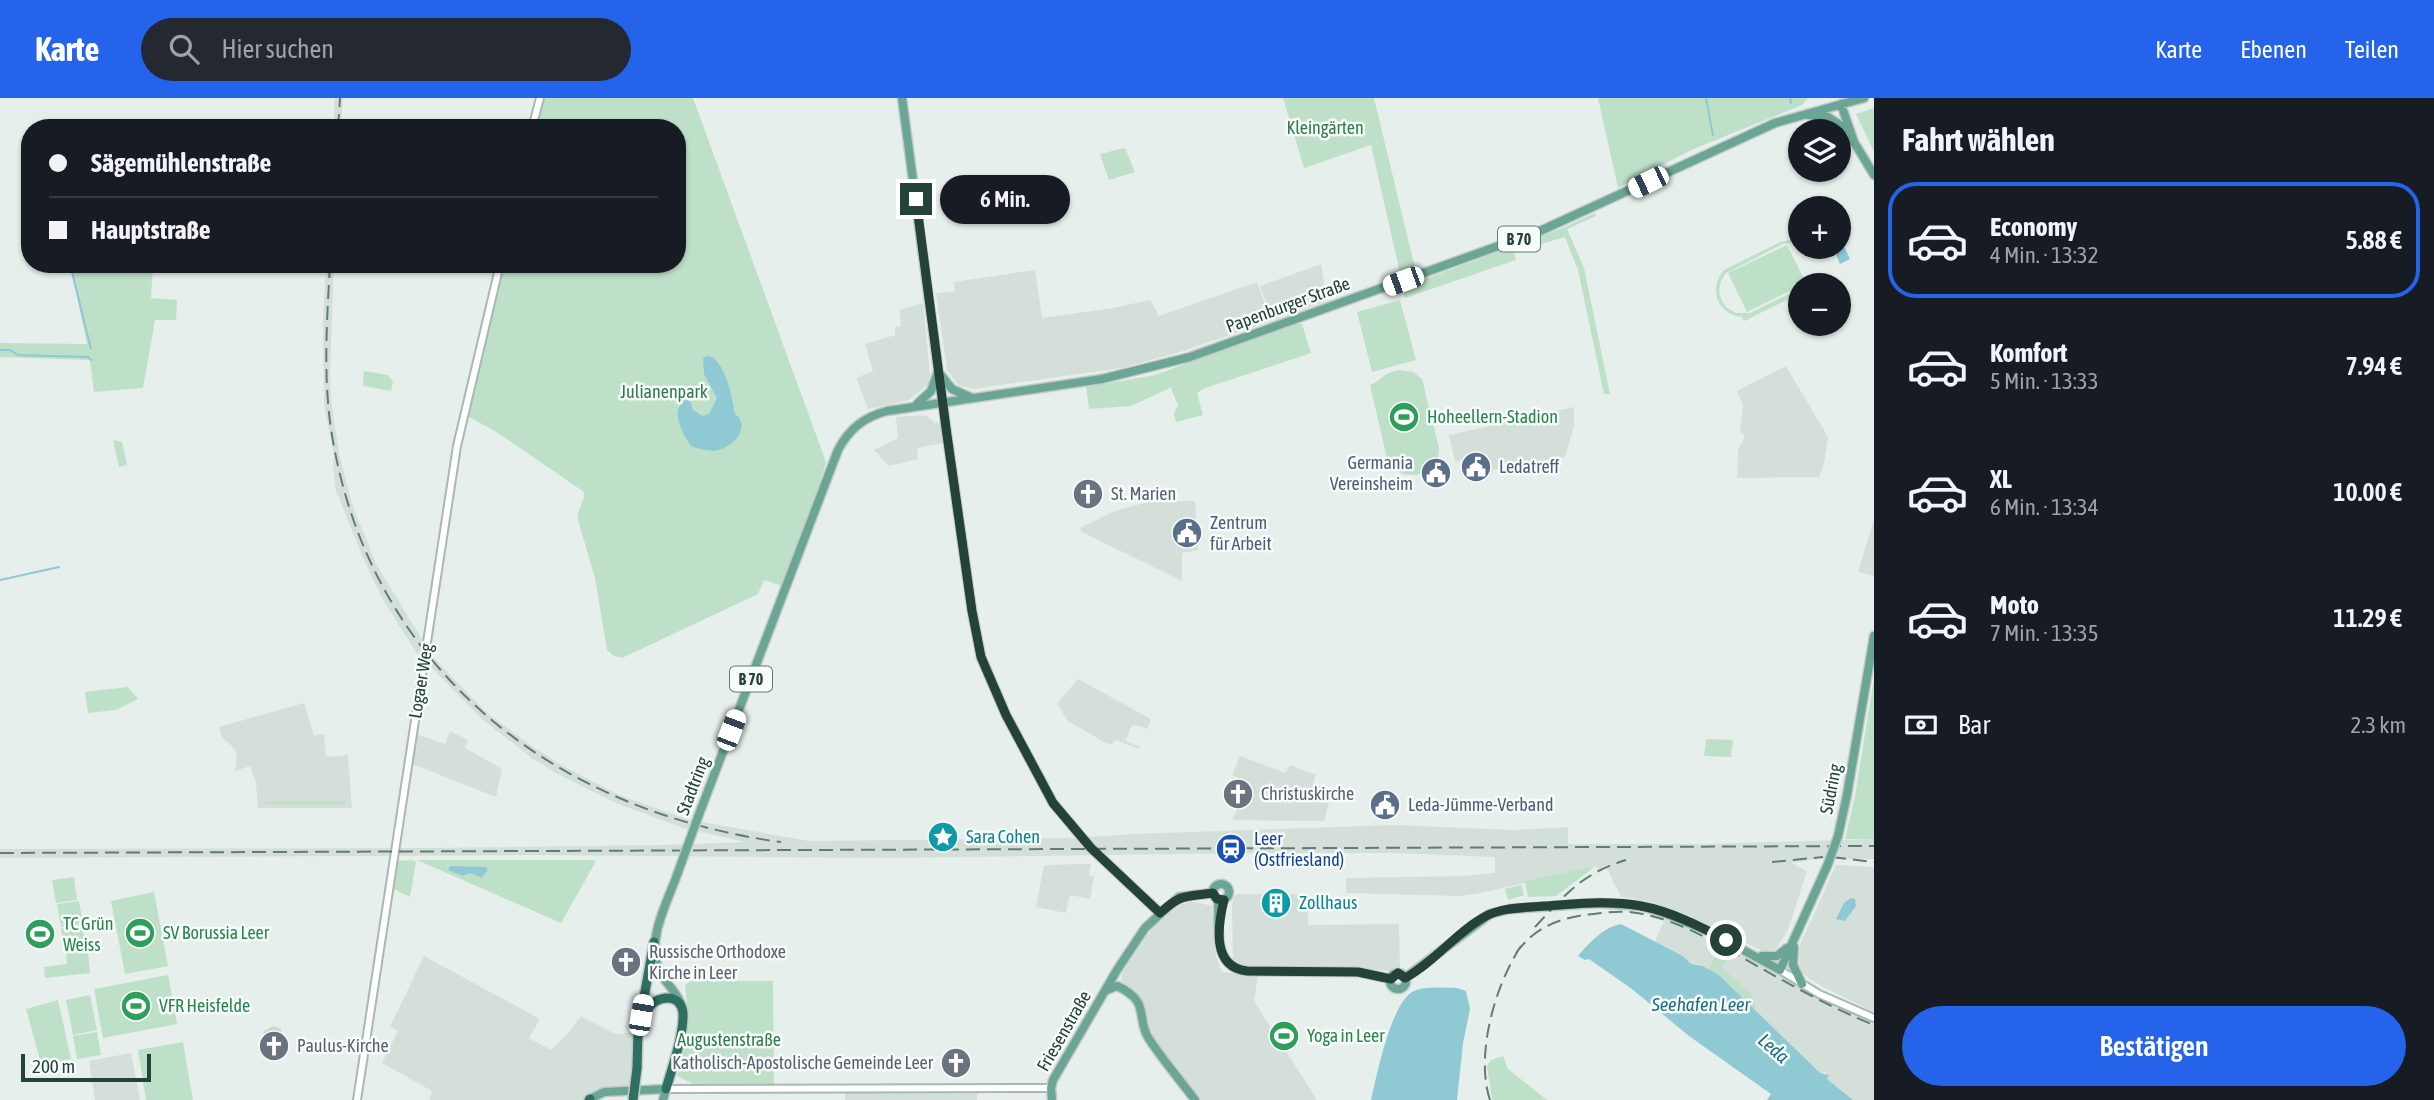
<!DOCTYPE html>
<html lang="de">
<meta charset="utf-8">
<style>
body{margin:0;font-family:"Asap Condensed",sans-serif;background:#242831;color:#f1f3f6;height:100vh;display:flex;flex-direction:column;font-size:26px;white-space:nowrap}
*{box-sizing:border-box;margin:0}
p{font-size:23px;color:#9ea1a6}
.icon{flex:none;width:38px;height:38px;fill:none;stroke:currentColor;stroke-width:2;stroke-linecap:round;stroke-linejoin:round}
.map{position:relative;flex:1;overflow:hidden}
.drawer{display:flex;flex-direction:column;background:#171b24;width:560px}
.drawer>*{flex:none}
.top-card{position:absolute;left:21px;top:21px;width:665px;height:154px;border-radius:28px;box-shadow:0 2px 5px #0004;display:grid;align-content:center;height:154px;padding:0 28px;background:#171b24}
.controls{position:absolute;left:1788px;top:21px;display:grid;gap:14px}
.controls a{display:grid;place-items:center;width:63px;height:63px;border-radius:50%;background:#171b24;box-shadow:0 2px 5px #0004;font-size:35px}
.scale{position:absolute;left:21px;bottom:18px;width:130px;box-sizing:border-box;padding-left:7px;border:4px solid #24423a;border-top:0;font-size:19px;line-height:24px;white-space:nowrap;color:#24423a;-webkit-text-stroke:5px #f7fbf9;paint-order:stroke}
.end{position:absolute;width:32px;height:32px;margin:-16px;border:9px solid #24423a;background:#fff;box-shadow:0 0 0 4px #fff}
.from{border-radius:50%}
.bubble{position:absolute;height:49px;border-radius:24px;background:#171b24;box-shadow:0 2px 5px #0004;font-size:23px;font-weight:600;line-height:49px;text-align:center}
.car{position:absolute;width:21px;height:42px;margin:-21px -10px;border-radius:9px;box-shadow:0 0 5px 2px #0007;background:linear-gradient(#fff 24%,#345 0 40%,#fff 0 76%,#345 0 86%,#fff 0)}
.top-card b{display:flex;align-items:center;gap:24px;height:66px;font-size:26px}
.top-card b+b{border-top:2px solid #363941}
.top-card i{width:18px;height:18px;background:#f1f3f6}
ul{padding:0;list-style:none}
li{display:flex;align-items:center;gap:21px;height:116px;margin:0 14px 10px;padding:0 14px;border:4px solid transparent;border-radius:28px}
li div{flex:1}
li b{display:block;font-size:26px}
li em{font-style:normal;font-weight:600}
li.on{border-color:#2563eb}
li>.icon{width:63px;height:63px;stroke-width:1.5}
h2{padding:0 28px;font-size:32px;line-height:84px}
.pay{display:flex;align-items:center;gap:18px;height:77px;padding:0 28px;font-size:26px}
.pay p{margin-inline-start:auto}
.action{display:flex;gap:14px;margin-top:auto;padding:14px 28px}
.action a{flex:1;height:80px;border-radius:42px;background:#2563eb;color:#fff;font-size:28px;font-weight:600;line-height:80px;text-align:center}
header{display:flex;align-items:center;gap:42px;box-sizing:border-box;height:98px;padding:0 35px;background:#2563eb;color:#fff}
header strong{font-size:33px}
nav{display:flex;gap:38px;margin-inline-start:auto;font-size:24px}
.search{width:490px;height:63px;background:#242831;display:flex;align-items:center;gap:18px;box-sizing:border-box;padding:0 24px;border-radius:38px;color:#9ea1a6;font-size:26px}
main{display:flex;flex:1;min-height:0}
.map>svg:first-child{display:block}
.built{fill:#d4dfda}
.green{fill:#bfe0c8;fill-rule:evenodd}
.water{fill:#8ec9d4}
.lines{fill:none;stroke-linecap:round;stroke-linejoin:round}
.stream{stroke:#8ec9d4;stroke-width:2}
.minor-casing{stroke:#a8b8b2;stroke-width:10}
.major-casing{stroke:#c2cac8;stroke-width:11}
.highway-casing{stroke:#c2cac8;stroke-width:12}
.minor{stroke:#fff;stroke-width:6}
.major{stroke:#6aa596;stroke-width:8}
.highway{stroke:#2f6f62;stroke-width:9}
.rail{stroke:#5f7d75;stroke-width:2;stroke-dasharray:14 7;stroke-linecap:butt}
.major-bridge-casing{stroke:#c2cac8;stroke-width:11;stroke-linecap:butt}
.highway-bridge-casing{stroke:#c2cac8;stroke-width:12;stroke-linecap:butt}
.major-bridge{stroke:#6aa596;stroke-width:8}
.highway-bridge{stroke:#2f6f62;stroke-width:9}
.route{stroke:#24423a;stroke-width:9}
.labels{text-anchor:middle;stroke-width:5;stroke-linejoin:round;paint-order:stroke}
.shield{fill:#f7fbf9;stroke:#637a73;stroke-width:2}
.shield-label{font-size:16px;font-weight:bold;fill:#24423a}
.park-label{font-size:18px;fill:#2d7a4b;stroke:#f7fbf9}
.street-label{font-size:18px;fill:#24423a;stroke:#f7fbf9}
.leisure-label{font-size:18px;fill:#27864d;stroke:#f7fbf9;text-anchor:start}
.service-label{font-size:18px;fill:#4e5e75;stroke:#f7fbf9;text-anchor:start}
.worship-label{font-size:18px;fill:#5b616d;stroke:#f7fbf9;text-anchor:start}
.culture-label{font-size:18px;fill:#0d838f;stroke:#f7fbf9;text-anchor:start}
.transit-label{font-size:18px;fill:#164399;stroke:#f7fbf9;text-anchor:start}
.water-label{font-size:19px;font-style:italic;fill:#1c6f80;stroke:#f7fbf9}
</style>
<header>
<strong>Karte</strong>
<div class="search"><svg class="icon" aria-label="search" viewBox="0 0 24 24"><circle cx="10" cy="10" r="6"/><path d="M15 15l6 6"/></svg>Hier suchen</div>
<nav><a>Karte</a><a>Ebenen</a><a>Teilen</a></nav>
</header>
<main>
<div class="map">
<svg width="1874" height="1002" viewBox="0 0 1874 1002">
<rect width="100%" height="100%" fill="#e6efeb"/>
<path class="built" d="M335 0H343L341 30H333Z
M326 166H334L330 274 331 302 339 355 352 406 376 466 433 559 485 613 530 647 563 668 619 697 690 722 809 743 1075 740 1132 736 1394 727 1514 732 1568 729V746H1709L1874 741V761H1817L1791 765 1807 773 1788 832 1776 851 1765 854 1692 821 1643 802 1621 799 1606 769 1598 773 1596 768 1481 795 1459 798 1346 795V780L1464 778 1495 775V759L1392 755H1259L882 760 534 757 0 760V751L428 750 663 747 746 744 683 730 616 705 559 677 533 661 482 621 415 553 382 500 365 464 336 393 333 369 334 358 324 306 323 223Z
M1321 166 1327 203 1273 222 1260 188Z
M1035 172 1042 220 1113 210 1150 202 1159 218 1257 184 1271 223 1177 255 1121 270 973 291 958 287 947 271 936 195 955 193 954 184Z
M923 205 930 278 927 287 909 302 868 311 856 280 873 273 865 246 895 237V229L901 228 899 212Z
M1786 268 1828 339 1824 365 1819 379 1737 380 1738 352 1745 337 1740 334 1743 307 1737 293Z
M1574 309V328L1565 359 1492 372 1487 357 1455 364 1449 337Z
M925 317 935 325 945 324 948 344 917 350 918 361 889 368 874 352 898 340 896 319Z
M1151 403H1195L1198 452 1182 455V483L1082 434 1080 430 1115 413Z
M1874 421V478L1858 474Z
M1078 581 1151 621 1147 631 1137 627 1131 628 1126 643 1140 649 1139 651 1115 642 1112 647 1104 644 1068 623 1057 606Z
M304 605 314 638 324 636 326 659 348 657 352 710H258L256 684 250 668 235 673 237 655 231 647 222 640 219 629Z
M450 633 468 642 465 650 502 671 496 699 412 666 417 636 445 646Z
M1240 658 1285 675 1290 667 1316 677 1313 685 1332 692 1324 723 1232 722 1250 685 1232 677Z
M1081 766H1091L1089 777 1094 778 1090 801 1070 797 1066 815 1036 809 1044 767Z
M1836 767 1874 769V914L1823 889 1807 879 1799 870 1800 847Z
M1237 796H1308V827L1399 826 1400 873 1238 868 1233 866 1232 807 1234 799Z
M1190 803 1212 808 1216 858 1222 874 1258 877 1254 903 1317 1002H1198L1152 942 1142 906 1121 884 1122 875 1150 833 1180 806Z
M1665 821 1746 858 1815 898 1874 925V1002H1853L1826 980 1828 977 1824 974 1820 976 1720 878 1703 868 1691 866 1683 858 1655 843Z
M424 858 540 921 529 940 551 952 570 933 581 918 615 936 637 934 633 992 604 993 589 1002H429L432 993 382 965 398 933 390 929Z
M131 955 140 1002H95L89 963Z
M977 993V1002H845V994Z"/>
<path class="green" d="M544 0H693L826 364 809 423 783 488 764 482 758 496 622 560 614 558 607 552 595 480 578 422C576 411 586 403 584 394L498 335 466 317 503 166H677V30H536Z
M1283 0H1374L1415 170 1400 175 1371 47 1304 70Z
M1598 0H1808L1802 7 1691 52 1618 90Z
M1874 10V54L1856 16Z
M1125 50 1135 74 1109 82 1100 56Z
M1595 115 1596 118 1567 131 1584 170 1610 296H1604L1578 172 1565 139 1514 154 1516 162 1405 200 1401 190 1560 131Z
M1790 142 1801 143V147L1791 145 1783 146 1726 175C1717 186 1717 198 1726 209L1736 215H1750L1801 190V195L1744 223 1742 219C1717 216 1708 191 1724 172L1780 144Z
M1787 147 1806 185 1747 214 1728 175Z
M70 166H103L105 174 141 166H153L151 200 177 202 176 222H155L143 290 94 294 90 262 0 259V245L87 246Z
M166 166H229L228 173 175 170Z
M1400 202 1416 262 1372 274 1357 214Z
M1293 226H1302L1311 255 1205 290 1197 295 1203 317 1176 324 1174 316 1178 307 1170 288V290L1131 308 1089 311 1086 289 1155 277Z
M1398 272 1413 274 1422 281 1439 350 1438 361 1432 370 1417 377 1403 376 1389 369 1370 287C1380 284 1383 275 1398 272Z
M364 273 388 277 393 284 391 293 363 288Z
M113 342 122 344 127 367 119 369Z
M1874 580V741H1845L1855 698Z
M128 589 138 601 116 612 88 615 85 594Z
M1706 641 1733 642 1731 659 1704 658Z
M265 703H345V706H265Z
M413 762 416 764 410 799 389 789 395 763Z
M417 762H595V765L561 825ZM449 769H486L488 772 482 780 470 775 463 778Z
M1596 768 1556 798 1528 799 1525 783Z
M74 779 77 802 56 805 52 782Z
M1521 787 1524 797 1508 802 1505 791Z
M154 794 168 868 125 876 111 803Z
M79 803 83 826 61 829 57 806Z
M82 827 86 850 64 853 61 830Z
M1721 850 1731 855 1722 870 1752 896 1756 912 1720 878 1708 872Z
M88 853 90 875 45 880 44 869 67 866 66 855Z
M168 877 177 926 103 940 94 891Z
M691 883H773L774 987H695L677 978 689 923 685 887Z
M90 897 97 932 73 937 66 902Z
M58 902 71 961 41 966 26 911Z
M273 928 281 931 284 952 273 960 266 956 262 946 264 933Z
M97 934 101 957 77 961 73 938Z
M183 944 193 1002H146L138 952Z
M1503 958 1508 971 1547 1002H1492L1487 968 1491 962Z"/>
<path class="water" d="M1839 137 1850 161 1840 166 1833 149H1839Z
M707 258 713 259C728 274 731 296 735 316 751 327 735 348 719 352 710 354 698 351 691 348 682 335 669 311 686 302L690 303 693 312 702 318 709 316 717 300 704 276 703 260Z
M450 768 486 769 488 772 482 780 470 775 463 778 448 772Z
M1851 800 1855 801 1856 808 1845 823 1836 821 1844 805Z
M1621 826 1683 858 1691 866 1703 868 1720 878 1820 975 1829 977 1827 981 1853 1002H1767L1771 996 1689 938 1632 891 1589 861 1585 862 1578 858C1590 844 1604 829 1621 826Z
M1457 890 1466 893 1470 911 1463 945 1457 1002H1371C1376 981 1391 903 1414 893 1426 888 1444 890 1457 890Z"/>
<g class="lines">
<path class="stream" d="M1706 0 1713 37
M1790 0 1791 5
M70 166 91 251
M0 252H10L18 257 88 259 91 262
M0 482 59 469"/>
<g class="minor-casing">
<path id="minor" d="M532 30 540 0
M1780 872 1819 896 1874 920
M666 991 1051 990
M357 1002 457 348 500 166"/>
</g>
<g class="major-casing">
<path id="major" d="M902 0 946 330 972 513 981 559 1006 617 1053 705 1091 750 1160 815
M1841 6 1854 44 1874 77
M1809 17 1828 19 1848 32
M940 276 952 291 970 299
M917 306 931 293 938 274
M698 719 838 352C849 331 864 319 887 313L1102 281 1190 259 1540 133 1775 25 1864 0
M1838 738 1847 697 1874 538
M677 777C667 805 646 842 659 872 665 886 678 894 682 909
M1213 794a8 8 0 1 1 16 0a8 8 0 1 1-16 0Z
M1218 802C1220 828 1211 869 1247 873L1358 874 1390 881
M1794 849 1793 867 1802 886
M1762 858H1777L1787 850
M1390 883a8 8 0 1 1 16 0a8 8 0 1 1-16 0Z
M1405 880 1490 816 1510 811 1597 805 1641 808 1667 816 1710 834 1780 872 1828 766
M1107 892 1117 888C1152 904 1135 920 1149 941 1163 962 1180 982 1195 1002
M590 1001 604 994 666 991 663 1002
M1052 1002 1051 990 1053 982 1117 872 1145 830 1179 799 1213 795"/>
</g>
<g class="highway-casing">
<path id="highway" d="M641 916 654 844
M638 938C640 929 642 919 646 912 656 897 681 894 683 915 684 937 672 970 666 991
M637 970 638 933
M589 1002 590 1001"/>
</g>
<use href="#minor" class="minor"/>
<use href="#major" class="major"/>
<use href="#highway" class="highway"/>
<path class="rail" d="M338 30 340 0
M330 166C327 221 323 276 331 331 367 568 551 713 781 744
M0 755 1874 748
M1832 759 1874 764
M1772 764 1823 759
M1535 829C1566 796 1581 776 1626 762
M1516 855C1534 831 1554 822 1584 817 1601 815 1619 812 1637 815 1681 822 1721 848 1759 869 1796 890 1834 911 1874 927
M1490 1002C1475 957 1495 887 1521 848"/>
<g class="major-bridge-casing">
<path id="major-bridge" d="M1828 766 1838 738
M677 777 698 719"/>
</g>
<g class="highway-bridge-casing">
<path id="highway-bridge" d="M633 1002 637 970"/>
</g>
<use href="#major-bridge" class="major-bridge"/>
<use href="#highway-bridge" class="highway-bridge"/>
</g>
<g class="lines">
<path class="route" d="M916 101 946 330 972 513 981 559 1006 617 1053 705 1091 750 1160 815C1182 795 1186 799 1213 795L1217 801 1224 802C1218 827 1211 869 1247 873L1358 874 1391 881 1398 875 1405 880C1435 864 1456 834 1486 818 1503 809 1525 810 1544 808 1576 806 1609 802 1641 808 1670 813 1699 828 1726 842"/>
</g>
<defs>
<g id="stadium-disc" transform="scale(1.575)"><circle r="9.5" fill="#2e9e5b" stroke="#f7fbf9"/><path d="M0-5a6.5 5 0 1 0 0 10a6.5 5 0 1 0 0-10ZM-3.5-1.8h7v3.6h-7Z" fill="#fff"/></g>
<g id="civic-disc" transform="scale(1.575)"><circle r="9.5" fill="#5c6f8a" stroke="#f7fbf9"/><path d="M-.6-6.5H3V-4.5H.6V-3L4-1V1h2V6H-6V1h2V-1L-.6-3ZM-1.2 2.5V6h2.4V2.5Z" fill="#fff"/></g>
<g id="church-disc" transform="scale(1.575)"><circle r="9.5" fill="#6b7280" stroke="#f7fbf9"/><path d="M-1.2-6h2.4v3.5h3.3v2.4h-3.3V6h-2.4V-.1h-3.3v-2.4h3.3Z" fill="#fff"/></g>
<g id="sight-disc" transform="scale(1.575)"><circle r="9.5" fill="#0f9aa8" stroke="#f7fbf9"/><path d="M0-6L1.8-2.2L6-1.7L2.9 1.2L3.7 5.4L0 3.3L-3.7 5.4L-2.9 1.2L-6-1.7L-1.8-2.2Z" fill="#fff"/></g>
<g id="station-disc" transform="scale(1.575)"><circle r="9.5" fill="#1a4fb4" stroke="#f7fbf9"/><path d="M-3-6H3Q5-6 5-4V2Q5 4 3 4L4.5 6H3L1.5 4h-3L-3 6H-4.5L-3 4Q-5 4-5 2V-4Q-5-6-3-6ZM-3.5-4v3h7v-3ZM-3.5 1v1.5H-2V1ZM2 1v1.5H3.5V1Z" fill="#fff"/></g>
<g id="building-disc" transform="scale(1.575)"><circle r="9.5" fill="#0f9aa8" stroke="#f7fbf9"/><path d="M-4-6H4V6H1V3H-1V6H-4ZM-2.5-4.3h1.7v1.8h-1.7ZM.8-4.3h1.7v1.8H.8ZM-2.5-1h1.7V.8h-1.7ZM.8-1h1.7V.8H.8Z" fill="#fff"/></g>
</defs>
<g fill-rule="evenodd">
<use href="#stadium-disc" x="1404" y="319"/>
<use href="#civic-disc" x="1476" y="369"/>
<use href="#civic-disc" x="1436" y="375"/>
<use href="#church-disc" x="1088" y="396"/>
<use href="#civic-disc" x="1187" y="435"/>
<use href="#church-disc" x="1238" y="696"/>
<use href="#civic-disc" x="1385" y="707"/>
<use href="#sight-disc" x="943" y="739"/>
<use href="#station-disc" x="1231" y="751"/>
<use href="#building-disc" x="1276" y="805"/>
<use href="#stadium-disc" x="140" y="835"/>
<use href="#stadium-disc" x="40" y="836"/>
<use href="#church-disc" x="626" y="864"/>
<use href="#stadium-disc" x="136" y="908"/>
<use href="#stadium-disc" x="1284" y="938"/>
<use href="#church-disc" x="274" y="948"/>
<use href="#church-disc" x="956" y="965"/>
</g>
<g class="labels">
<g class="shield">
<rect x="1498" y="128.5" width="42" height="25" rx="5"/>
<rect x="730" y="568.5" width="42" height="25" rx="5"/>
</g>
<g class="shield-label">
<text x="1519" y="147">B 70</text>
<text x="751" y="587">B 70</text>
</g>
<g class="park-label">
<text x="1325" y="36">Kleingärten</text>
<text x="664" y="300">Julianenpark</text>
<text x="729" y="948">Augustenstraße</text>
</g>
<g class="street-label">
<text transform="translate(1288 207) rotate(-20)" y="6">Papenburger Straße</text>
<text transform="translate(421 583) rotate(-81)" y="6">Logaer Weg</text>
<text transform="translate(693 688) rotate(-69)" y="6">Stadtring</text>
<text transform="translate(1831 691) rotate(-79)" y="6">Südring</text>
<text transform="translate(1064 933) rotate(-60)" y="6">Friesenstraße</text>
</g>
<g class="leisure-label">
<text x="1427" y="325">Hoheellern-Stadion</text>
<text x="63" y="832">TC Grün<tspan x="63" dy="21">Weiss</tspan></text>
<text x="163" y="841">SV Borussia Leer</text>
<text x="159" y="914">VFR Heisfelde</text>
<text x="1307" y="944">Yoga in Leer</text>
</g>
<g class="service-label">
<text x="1413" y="371" text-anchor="end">Germania<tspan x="1413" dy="21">Vereinsheim</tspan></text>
<text x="1499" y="375">Ledatreff</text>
<text x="1210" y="431">Zentrum<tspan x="1210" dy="21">für Arbeit</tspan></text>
<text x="1408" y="713">Leda-Jümme-Verband</text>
</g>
<g class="worship-label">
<text x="1111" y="402">St. Marien</text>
<text x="1261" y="702">Christuskirche</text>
<text x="649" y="860">Russische Orthodoxe<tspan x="649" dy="21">Kirche in Leer</tspan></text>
<text x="297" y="954">Paulus-Kirche</text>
<text x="933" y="971" text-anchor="end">Katholisch-Apostolische Gemeinde Leer</text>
</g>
<g class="culture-label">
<text x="966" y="745">Sara Cohen</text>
<text x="1299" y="811">Zollhaus</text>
</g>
<g class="transit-label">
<text x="1254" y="747">Leer<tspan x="1254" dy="21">(Ostfriesland)</tspan></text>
</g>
<g class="water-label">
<text x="1701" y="913">Seehafen Leer</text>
<text transform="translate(1774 950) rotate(41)" y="7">Leda</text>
</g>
</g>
</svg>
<div class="controls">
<a><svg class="icon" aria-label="layers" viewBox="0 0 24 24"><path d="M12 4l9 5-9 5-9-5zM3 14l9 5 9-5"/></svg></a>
<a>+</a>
<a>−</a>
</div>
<div class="scale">200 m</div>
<i class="end from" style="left:1726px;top:842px"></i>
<i class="end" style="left:916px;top:101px"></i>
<div class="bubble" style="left:940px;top:77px;width:130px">6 Min.</div>
<i class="car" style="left:1648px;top:84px;rotate:244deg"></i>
<i class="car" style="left:1403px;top:183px;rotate:250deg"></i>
<i class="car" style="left:731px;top:632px;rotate:21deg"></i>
<i class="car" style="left:641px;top:917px;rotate:9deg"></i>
<div class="top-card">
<b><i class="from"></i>Sägemühlenstraße</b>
<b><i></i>Hauptstraße</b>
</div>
</div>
<section class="drawer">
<h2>Fahrt wählen</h2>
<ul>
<li class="on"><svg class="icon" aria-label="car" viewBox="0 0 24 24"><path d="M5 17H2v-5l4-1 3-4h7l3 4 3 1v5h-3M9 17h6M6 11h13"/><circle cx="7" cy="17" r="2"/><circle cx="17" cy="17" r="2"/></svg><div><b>Economy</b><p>4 Min. · 13:32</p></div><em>5.88 €</em></li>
<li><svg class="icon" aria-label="car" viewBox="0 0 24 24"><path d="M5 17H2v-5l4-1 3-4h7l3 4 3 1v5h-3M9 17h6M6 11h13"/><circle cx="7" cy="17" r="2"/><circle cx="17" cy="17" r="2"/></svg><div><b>Komfort</b><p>5 Min. · 13:33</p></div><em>7.94 €</em></li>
<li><svg class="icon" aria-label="car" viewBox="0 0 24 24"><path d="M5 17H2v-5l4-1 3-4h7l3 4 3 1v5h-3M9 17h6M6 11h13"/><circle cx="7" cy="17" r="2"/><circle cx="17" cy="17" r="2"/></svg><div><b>XL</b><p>6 Min. · 13:34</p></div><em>10.00 €</em></li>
<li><svg class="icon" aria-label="car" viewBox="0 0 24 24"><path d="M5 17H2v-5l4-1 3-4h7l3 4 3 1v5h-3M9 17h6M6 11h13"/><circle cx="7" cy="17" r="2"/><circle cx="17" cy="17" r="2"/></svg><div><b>Moto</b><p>7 Min. · 13:35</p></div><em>11.29 €</em></li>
</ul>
<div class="pay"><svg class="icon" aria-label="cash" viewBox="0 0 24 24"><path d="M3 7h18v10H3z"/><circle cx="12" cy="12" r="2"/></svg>Bar<p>2.3 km</p></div>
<div class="action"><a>Bestätigen</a></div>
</section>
</main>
